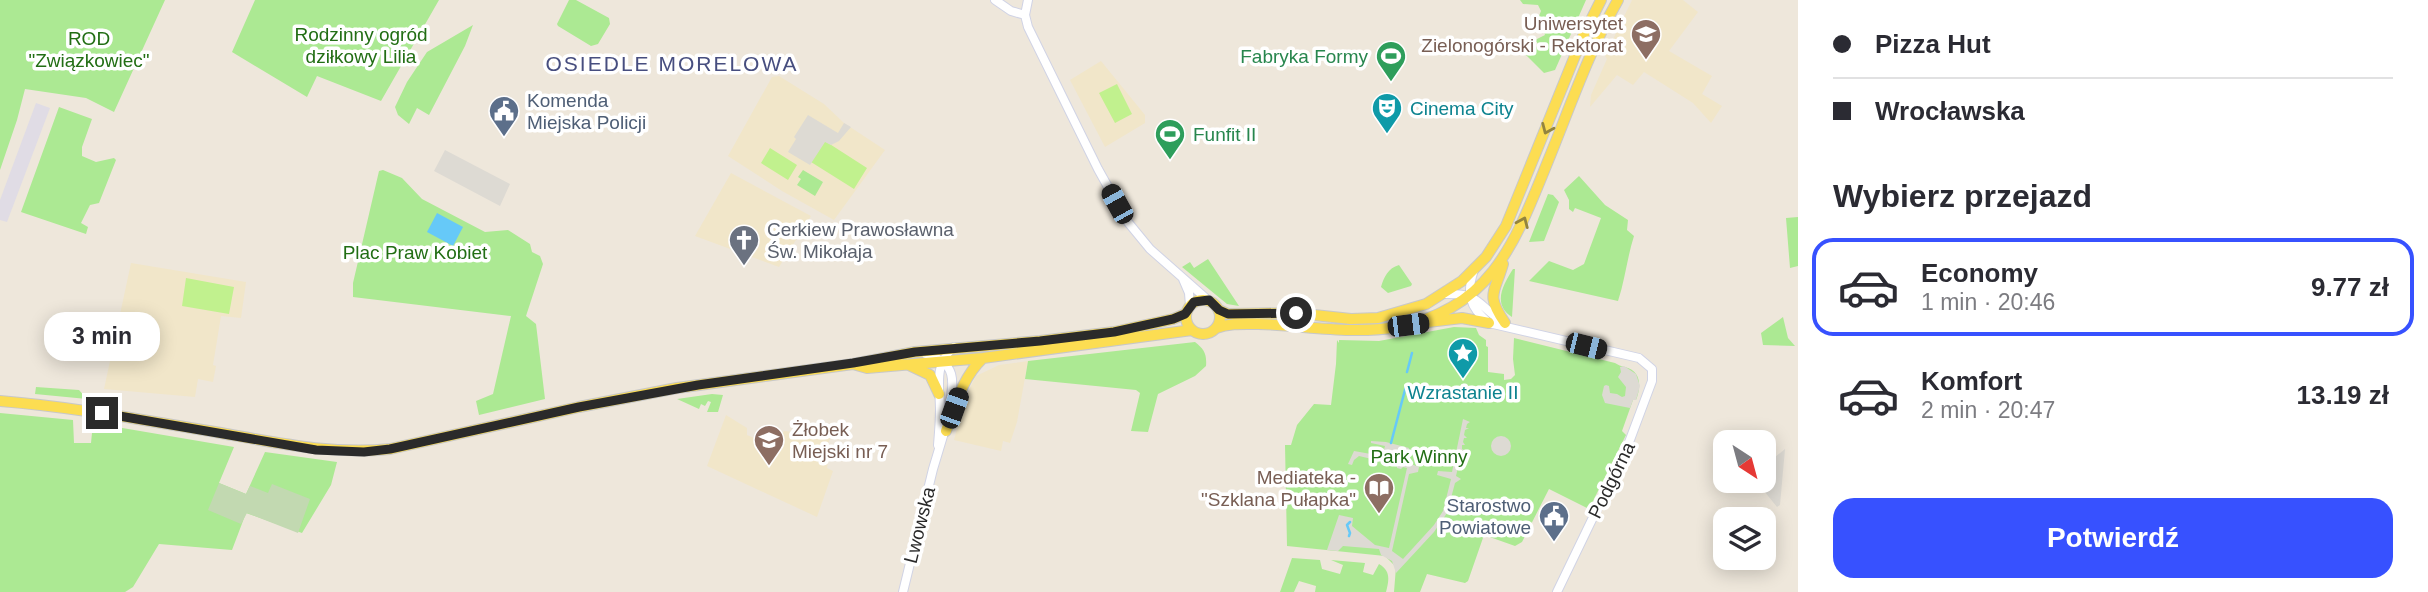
<!DOCTYPE html>
<html lang="pl">
<meta charset="utf-8">
<style>
body{margin:0;font-family:Arial,sans-serif;background:#f2f2f3;color:#2b2b33;height:100vh;display:flex;flex-direction:column;font-size:26px;white-space:nowrap}
*{box-sizing:border-box;margin:0}
p{font-size:23px;color:#7c7c81}
.icon{flex:none;width:38px;height:38px;fill:none;stroke:currentColor;stroke-width:2;stroke-linecap:round;stroke-linejoin:round}
.map{position:relative;flex:1;overflow:hidden}
.sheet{display:flex;flex-direction:column;background:#fff;width:630px}
.sheet>*{flex:none}
.hud{display:grid;align-content:center;height:154px;padding:0 35px;background:#fff}
.needle{width:46px;rotate:144deg}
.buttons{position:absolute;left:1713px;top:430px;display:grid;gap:14px}
.buttons a{display:grid;place-items:center;width:63px;height:63px;border-radius:14px;background:#fff;box-shadow:0 4px 18px #0003;font-size:35px}
.end{position:absolute;width:32px;height:32px;margin:-16px;border:9px solid #2a2a2a;background:#fff;box-shadow:0 0 0 4px #fff}
.from{border-radius:50%}
.bubble{position:absolute;height:49px;border-radius:21px;background:#fff;box-shadow:0 4px 18px #0003;font-size:23px;font-weight:700;line-height:49px;text-align:center}
.car{position:absolute;width:21px;height:42px;margin:-21px -10px;border-radius:9px;box-shadow:0 0 5px 2px #0007;background:linear-gradient(#222 24%,#8ab4d8 0 40%,#222 0 76%,#8ab4d8 0 86%,#222 0)}
.hud b{display:flex;align-items:center;gap:24px;height:66px;font-size:26px}
.hud b+b{border-top:2px solid #e1e1e2}
.hud i{width:18px;height:18px;background:#2b2b33}
ul{padding:0;list-style:none}
li{display:flex;align-items:center;gap:21px;height:98px;margin:0 14px 10px;padding:0 21px;border:4px solid transparent;border-radius:21px}
li div{flex:1}
li b{display:block;font-size:26px}
li em{font-style:normal;font-weight:700}
li.selected{border-color:#3751ff}
li>.icon{width:63px;height:63px;stroke-width:1.5}
h2{padding:0 35px;font-size:32px;line-height:84px}
.primary-button{display:flex;gap:14px;margin-top:auto;padding:14px 35px}
.primary-button a{flex:1;height:80px;border-radius:21px;background:#3751ff;color:#fff;font-size:28px;font-weight:700;line-height:80px;text-align:center}
main{display:flex;flex:1;min-height:0}
.map>svg:first-child{display:block}
.industrial{fill:#e0dce5}
.education{fill:#f1e6c9}
.green{fill:#ace993}
.cemetery{fill:#c2d9b1}
.pitch{fill:#c1f18e}
.plaza{fill:#dddad3}
.water{fill:#66c9f8}
.lines{fill:none;stroke-linecap:round;stroke-linejoin:round}
.stream{stroke:#66c9f8;stroke-width:2.5}
.minor-casing{stroke:#d0d3e5;stroke-width:10}
.major-casing{stroke:#c8c8c8;stroke-width:12}
.minor{stroke:#fff;stroke-width:8}
.major{stroke:#fcdd52;stroke-width:10}
.oneway{stroke:#93843e}
.route{stroke:#2a2a2a;stroke-width:9}
.labels{text-anchor:middle;stroke-width:7;stroke-linejoin:round;paint-order:stroke}
.education-label{font-size:19px;fill:#785e54;stroke:#fff;text-anchor:end}
.park-label{font-size:19px;fill:#226e14;stroke:#fff}
.leisure-label{font-size:19px;fill:#27864d;stroke:#fff;text-anchor:end}
.service-label{font-size:19px;fill:#4e5e75;stroke:#fff;text-anchor:start}
.culture-label{font-size:19px;fill:#0d838f;stroke:#fff;text-anchor:start}
.worship-label{font-size:19px;fill:#5b616d;stroke:#fff;text-anchor:start}
.street-label{font-size:19px;fill:#2a2a2a;stroke:#fff}
.neighbourhood-label{font-size:21px;letter-spacing:2px;fill:#474e7f;stroke:#fff}
</style>
<main>
<div class="map">
<svg width="1798" height="592" viewBox="0 0 1798 592">
<rect width="100%" height="100%" fill="#eee7db"/>
<path class="industrial" d="M36 103 50 108 7 222 0 220V200Z"/>
<path class="education" d="M1632 0H1683L1698 12 1669 51 1712 76 1702 94 1722 106 1711 123 1693 103 1644 72 1633 85 1617 75 1590 107 1591 95 1607 59 1605 56Z
M1101 61 1145 115V123L1105 147 1070 80Z
M779 76 824 104 844 123 885 150 834 220 782 191 728 156 772 77Z
M731 173 811 216 779 267 695 236Z
M131 263 246 282 241 318 221 316 213 365 216 366 213 382 198 379 195 397 104 389Z
M1028 361 1017 422 1010 443 1003 441 1001 451 954 440 966 396 976 376 999 365Z
M726 415 747 428V435L775 447 784 431 831 436 824 455 829 456 827 468 833 471 817 517 707 466Z"/>
<path class="green" d="M0 0H165L114 112 86 98 25 89 17 120 0 170Z
M255 0H439L381 101 317 76 307 97 232 52Z
M569 0H576L609 18 610 24 598 44 591 46 558 26 557 24Z
M1520 0H1586L1555 70 1544 73 1525 54 1539 45 1535 40 1545 35 1539 16 1541 11 1538 5 1523 4Z
M473 25 465 46 429 115 417 108 409 124 398 115 395 107 407 82 427 52Z
M59 107 92 119 82 147V156L96 162 114 158 116 160 99 203 90 205 81 223 88 227 86 234 21 212Z
M383 170 402 178 422 199 485 232 508 230 530 244 532 252 540 256 543 264 526 316 536 324 545 399 479 415 476 401 493 394 511 316 353 297V283L379 171Z
M803 170 823 182 815 196 797 185 801 179 798 177Z
M1579 176 1605 205 1628 220 1627 230 1634 236C1627 258 1625 280 1618 301L1529 281 1549 261 1573 270 1584 264 1601 218 1575 208 1573 212 1569 209V200L1564 190Z
M1548 194 1553 195 1559 202 1544 241 1529 242Z
M1798 217V266L1790 268 1786 218Z
M1208 259 1239 306 1227 304 1182 267 1190 262 1194 268Z
M1399 265 1412 284 1411 286 1388 293 1381 287C1384 277 1388 268 1399 265Z
M1513 269H1515L1512 317C1492 304 1503 285 1513 269Z
M1783 317 1788 338 1795 346 1763 345 1761 333Z
M1454 327 1476 328 1479 335 1486 340V346L1488 347V372L1504 374V380L1511 379 1515 375 1513 359 1514 338 1615 363C1618 365 1621 366 1625 367 1642 371 1641 388 1636 400H1633L1622 431 1626 435 1589 509 1549 489 1522 542 1515 546 1484 535 1468 581 1465 583 1427 574 1420 592H1394L1396 567 1385 556 1287 546 1285 445H1291L1297 425 1314 404 1331 405 1336 364 1337 340 1339 343V340L1379 341Z
M57 351a10 10 0 1 1 20 0a10 10 0 1 1-20 0Z
M1195 342C1204 349 1207 354 1206 366L1195 376 1158 394 1148 432 1131 431 1140 393 1136 390 1025 379 1028 361Z
M36 387 79 390 87 399 35 394Z
M712 394 723 395 718 412H707L711 402 708 401 705 406 701 404 699 409 677 399Z
M0 413 73 420 74 443H91L93 423 234 447 219 483 246 494 265 452 337 462 331 485 302 533 246 513 232 550 159 544 133 587 125 592H0Z
M1292 558 1320 560 1322 569 1340 574 1343 565 1331 560 1365 563 1363 572 1373 575 1379 564C1391 571 1389 580 1386 592H1315L1316 586 1299 581 1294 592H1280Z"/>
<path class="cemetery" d="M219 483 246 494 250 486 268 493 272 484 310 499 298 533 247 513 241 524 208 510Z"/>
<path class="pitch" d="M1117 84 1132 114 1115 123 1099 93Z
M825 141 867 168 854 189 811 162Z
M770 148 797 165 788 180 761 163Z
M186 278 234 287 229 314 182 306Z"/>
<path class="plaza" d="M808 115 838 133 844 123 851 127 839 141 831 145 825 142 810 165 788 152 796 139 794 137Z
M445 150 510 184 500 206 434 171Z
M1624 366 1636 374 1640 386 1636 400H1633L1630 408 1605 403 1602 395 1604 386 1606 385 1609 386 1610 393 1617 394 1622 397 1625 396 1626 387 1618 377 1621 372 1620 367Z
M1463 419 1470 422 1467 424 1466 428H1469L1465 430 1464 435 1467 438H1464L1463 442 1465 445H1462V449L1464 450 1461 455 1463 456 1460 458 1462 464 1459 463 1456 476 1461 479 1455 483 1447 513 1434 532 1396 573 1392 561 1381 555 1379 549 1343 546 1338 551 1327 550 1339 515 1353 518 1352 526 1375 545 1389 548 1407 468 1403 467 1401 469 1397 468V465L1359 456 1354 460 1352 465 1348 464 1354 451 1382 456 1385 446 1371 443V441L1386 442 1409 448 1406 462 1419 467 1418 472 1409 474 1392 551 1403 559 1434 525 1443 511 1451 479 1437 475 1438 471 1452 472Z
M1491 446a10 10 0 1 1 20 0a10 10 0 1 1-20 0Z
M1785 449 1780 505 1777 507 1756 481H1764V466Z"/>
<path class="water" d="M437 213 463 227 453 246 427 232Z"/>
<g class="lines">
<path class="stream" d="M1407 372 1412 353
M1391 443 1406 386
M1349 536 1350 533 1347 525 1350 522"/>
<g class="minor-casing">
<path id="minor" d="M995 0 1011 11 1025 15
M1028 0 1025 15 1028 27 1098 169 1127 221 1150 249 1209 301
M1474 270C1466 293 1469 307 1489 323L1639 358 1652 369V381L1628 445 1557 592
M1183 279 1189 293 1190 306
M1445 294C1479 293 1476 303 1500 320
M926 354C960 363 953 385 948 413
M938 445C939 433 940 422 940 410 940 386 933 365 954 347
M903 592 933 469 946 426"/>
</g>
<g class="major-casing">
<path id="major" d="M1503 264C1495 293 1485 294 1505 323
M1186 317a17 17 0 1 1 34 0a17 17 0 1 1-34 0Z
M1219 310 1228 314 1296 313 1351 319 1378 318 1426 304 1462 281 1486 257 1506 226 1583 36 1601 0
M1428 322 1462 318 1489 323
M1216 328C1230 323 1244 324 1258 324 1303 325 1351 335 1396 327 1492 310 1516 240 1548 161 1570 107 1589 51 1618 0
M853 364 867 368 983 358 1192 330
M909 365 930 375 939 394
M0 401C74 407 148 421 221 433 278 443 333 455 390 449L579 407 677 388 853 364 915 352 1040 341 1114 332 1173 319 1185 314
M946 431C956 404 962 378 983 358"/>
</g>
<use href="#minor" class="minor"/>
<use href="#major" class="major"/>
</g>
<defs><path id="oneway-chevron" d="M-2-3.5L2.5 0L-2 3.5" fill="none" stroke-width="1.6" stroke-linecap="round" stroke-linejoin="round" transform="scale(1.75)"/></defs>
<g class="oneway">
<use href="#oneway-chevron" transform="translate(1547 129) rotate(113)"/>
<use href="#oneway-chevron" transform="translate(1523 222) rotate(-67)"/>
</g>
<g class="lines">
<path class="route" d="M102 413 316 450 364 452 390 449 579 407 698 385 853 363 915 352 1040 341 1114 332 1173 319 1185 314 1194 302 1209 300 1219 310 1228 314 1296 313"/>
</g>
<defs>
<g id="university-pin" transform="scale(1.575)"><path d="M0 17L-7.5 6A9.5 9.5 0 1 1 7.5 6Z" fill="#8d6e63" stroke="#fff"/><path d="M0-5L7-2L0 1L-7-2ZM-4 1L0 2.5L4 1V4Q0 6-4 4Z" fill="#fff"/></g>
<g id="stadium-pin" transform="scale(1.575)"><path d="M0 17L-7.5 6A9.5 9.5 0 1 1 7.5 6Z" fill="#2e9e5b" stroke="#fff"/><path d="M0-5a6.5 5 0 1 0 0 10a6.5 5 0 1 0 0-10ZM-3.5-1.8h7v3.6h-7Z" fill="#fff"/></g>
<g id="theatre-pin" transform="scale(1.575)"><path d="M0 17L-7.5 6A9.5 9.5 0 1 1 7.5 6Z" fill="#0f9aa8" stroke="#fff"/><path d="M-5-5.5Q0-4 5-5.5V0Q5 5 0 6Q-5 5-5 0ZM-3.3-2.5H-1v1.5H-3.3ZM1-2.5H3.3v1.5H1ZM-2.8 1Q0 5.5 2.8 1Z" fill="#fff"/></g>
<g id="civic-pin" transform="scale(1.575)"><path d="M0 17L-7.5 6A9.5 9.5 0 1 1 7.5 6Z" fill="#5c6f8a" stroke="#fff"/><path d="M-.6-6.5H3V-4.5H.6V-3L4-1V1h2V6H-6V1h2V-1L-.6-3ZM-1.2 2.5V6h2.4V2.5Z" fill="#fff"/></g>
<g id="church-pin" transform="scale(1.575)"><path d="M0 17L-7.5 6A9.5 9.5 0 1 1 7.5 6Z" fill="#6b7280" stroke="#fff"/><path d="M-1.2-6h2.4v3.5h3.3v2.4h-3.3V6h-2.4V-.1h-3.3v-2.4h3.3Z" fill="#fff"/></g>
<g id="sight-pin" transform="scale(1.575)"><path d="M0 17L-7.5 6A9.5 9.5 0 1 1 7.5 6Z" fill="#0f9aa8" stroke="#fff"/><path d="M0-6L1.8-2.2L6-1.7L2.9 1.2L3.7 5.4L0 3.3L-3.7 5.4L-2.9 1.2L-6-1.7L-1.8-2.2Z" fill="#fff"/></g>
<g id="school-pin" transform="scale(1.575)"><path d="M0 17L-7.5 6A9.5 9.5 0 1 1 7.5 6Z" fill="#8d6e63" stroke="#fff"/><path d="M0-5L7-2L0 1L-7-2ZM-4 1L0 2.5L4 1V4Q0 6-4 4Z" fill="#fff"/></g>
<g id="library-pin" transform="scale(1.575)"><path d="M0 17L-7.5 6A9.5 9.5 0 1 1 7.5 6Z" fill="#8d6e63" stroke="#fff"/><path d="M-6-4Q-3-5.5-.7-3.5V5Q-3 3-6 4ZM6-4Q3-5.5 .7-3.5V5Q3 3 6 4Z" fill="#fff"/></g>
</defs>
<g fill-rule="evenodd">
<use href="#university-pin" x="1646" y="34"/>
<use href="#stadium-pin" x="1391" y="56"/>
<use href="#theatre-pin" x="1387" y="108"/>
<use href="#civic-pin" x="504" y="111"/>
<use href="#stadium-pin" x="1170" y="134"/>
<use href="#church-pin" x="744" y="240"/>
<use href="#sight-pin" x="1463" y="353"/>
<use href="#school-pin" x="769" y="440"/>
<use href="#library-pin" x="1379" y="488"/>
<use href="#civic-pin" x="1554" y="516"/>
</g>
<g class="labels">
<g class="education-label">
<text x="1623" y="30">Uniwersytet<tspan x="1623" dy="22">Zielonogórski - Rektorat</tspan></text>
<text x="792" y="436" text-anchor="start">Żłobek<tspan x="792" dy="22">Miejski nr 7</tspan></text>
<text x="1356" y="484">Mediateka -<tspan x="1356" dy="22">"Szklana Pułapka"</tspan></text>
</g>
<g class="park-label">
<text x="361" y="41">Rodzinny ogród<tspan x="361" dy="22">dziłkowy Lilia</tspan></text>
<text x="89" y="45">ROD<tspan x="89" dy="22">"Związkowiec"</tspan></text>
<text x="415" y="259">Plac Praw Kobiet</text>
<text x="1419" y="463">Park Winny</text>
</g>
<g class="leisure-label">
<text x="1368" y="63">Fabryka Formy</text>
<text x="1193" y="141" text-anchor="start">Funfit II</text>
</g>
<g class="service-label">
<text x="527" y="107">Komenda<tspan x="527" dy="22">Miejska Policji</tspan></text>
<text x="1531" y="512" text-anchor="end">Starostwo<tspan x="1531" dy="22">Powiatowe</tspan></text>
</g>
<g class="culture-label">
<text x="1410" y="115">Cinema City</text>
<text x="1463" y="399" text-anchor="middle">Wzrastanie II</text>
</g>
<g class="worship-label">
<text x="767" y="236">Cerkiew Prawosławna<tspan x="767" dy="22">Św. Mikołaja</tspan></text>
</g>
<g class="street-label">
<text transform="translate(1611 480) rotate(-64)" y="7">Podgórna</text>
<text transform="translate(919 525) rotate(-76)" y="7">Lwowska</text>
</g>
<g class="neighbourhood-label">
<text x="672" y="71">OSIEDLE MORELOWA</text>
</g>
</g>
</svg>
<div class="buttons">
<a><svg class="needle" viewBox="-14 -14 28 28"><path d="M0-13l5 13h-10z" fill="#e53935"/><path d="M0 13l5-13h-10z" fill="#7c7c81"/></svg></a>
<a><svg class="icon" aria-label="layers" viewBox="0 0 24 24"><path d="M12 4l9 5-9 5-9-5zM3 14l9 5 9-5"/></svg></a>
</div>
<i class="end from" style="left:1296px;top:313px"></i>
<i class="end" style="left:102px;top:413px"></i>
<div class="bubble" style="left:44px;top:312px;width:116px">3 min</div>
<i class="car" style="left:1117px;top:204px;rotate:331deg"></i>
<i class="car" style="left:1408px;top:325px;rotate:83deg"></i>
<i class="car" style="left:1586px;top:346px;rotate:104deg"></i>
<i class="car" style="left:954px;top:408px;rotate:20deg"></i>
</div>
<section class="sheet">
<div class="hud">
<b><i class="from"></i>Pizza Hut</b>
<b><i></i>Wrocławska</b>
</div>
<h2>Wybierz przejazd</h2>
<ul>
<li class="selected"><svg class="icon" aria-label="car" viewBox="0 0 24 24"><path d="M5 17H2v-5l4-1 3-4h7l3 4 3 1v5h-3M9 17h6M6 11h13"/><circle cx="7" cy="17" r="2"/><circle cx="17" cy="17" r="2"/></svg><div><b>Economy</b><p>1 min · 20:46</p></div><em>9.77 zł</em></li>
<li><svg class="icon" aria-label="car" viewBox="0 0 24 24"><path d="M5 17H2v-5l4-1 3-4h7l3 4 3 1v5h-3M9 17h6M6 11h13"/><circle cx="7" cy="17" r="2"/><circle cx="17" cy="17" r="2"/></svg><div><b>Komfort</b><p>2 min · 20:47</p></div><em>13.19 zł</em></li>
</ul>
<div class="primary-button"><a>Potwierdź</a></div>
</section>
</main>
